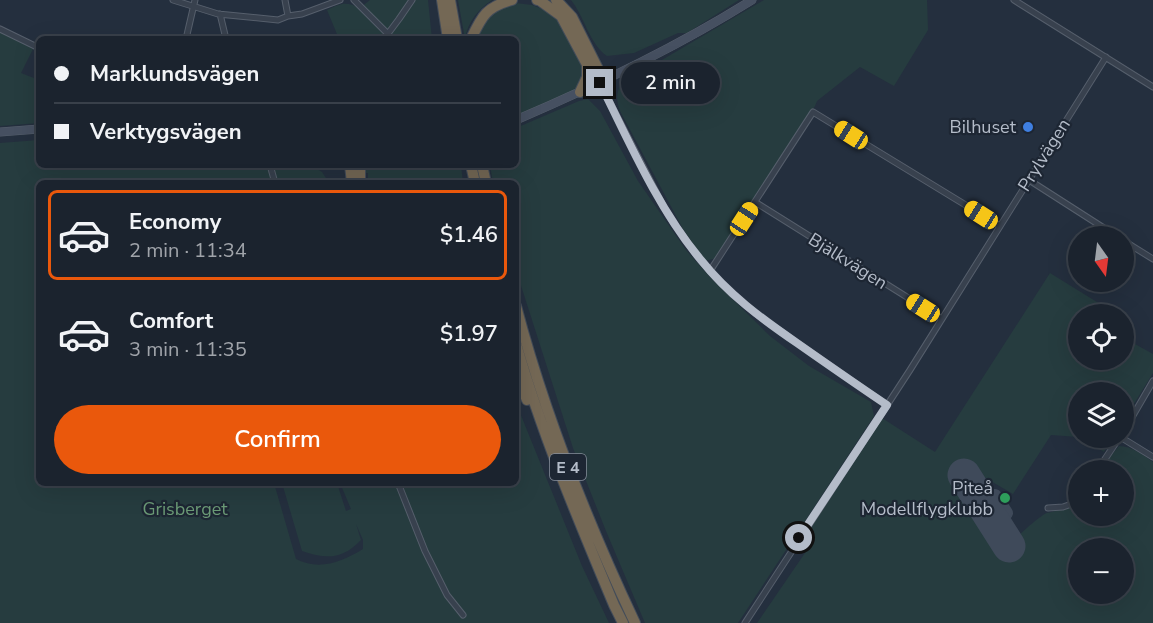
<!DOCTYPE html>
<meta charset="utf-8">
<style>
body{margin:0;font-family:"Nunito Sans",sans-serif;background:#282f3a;color:#f1f3f6;height:100vh;display:flex;flex-direction:column;font-size:22px;white-space:nowrap}
*{box-sizing:border-box;margin:0}
p{font-size:20px;color:#a0a4aa}
.icon{flex:none;width:33px;height:33px;fill:none;stroke:currentColor;stroke-width:2;stroke-linecap:round;stroke-linejoin:round}
.map{position:relative;flex:1;overflow:hidden}
.panel{position:absolute;left:36px;top:180px;width:483px;height:306px;display:flex;flex-direction:column;background:#1b232e;border-radius:9px;box-shadow:0 6px 24px #0002,0 0 0 2px #39404a}
.panel>*{flex:none}
.guide{position:absolute;left:36px;top:36px;width:483px;height:132px;border-radius:9px;box-shadow:0 6px 24px #0002,0 0 0 2px #39404a;display:grid;align-content:center;height:132px;padding:0 18px;background:#1b232e}
.needle{width:39px;rotate:166deg}
.buttons{position:absolute;left:1068px;top:226px;display:grid;gap:12px}
.buttons a{display:grid;place-items:center;width:66px;height:66px;border-radius:50%;background:#1b232e;box-shadow:0 6px 24px #0002,0 0 0 2px #39404a;font-size:30px}
.end{position:absolute;width:27px;height:27px;margin:-14px;border:8px solid #b4bcc9;background:#111;box-shadow:0 0 0 3px #111}
.from{border-radius:50%}
.bubble{position:absolute;height:42px;border-radius:21px;background:#1b232e;box-shadow:0 6px 24px #0002,0 0 0 2px #39404a;font-size:20px;font-weight:600;line-height:42px;text-align:center}
.car{position:absolute;width:18px;height:36px;margin:-18px -9px;border-radius:8px;box-shadow:0 0 4px 2px #0007;background:linear-gradient(#f5c518 24%,#345 0 40%,#f5c518 0 76%,#345 0 86%,#f5c518 0)}
.guide b{display:flex;align-items:center;gap:21px;height:57px;font-size:22px}
.guide b+b{border-top:2px solid #39404a}
.guide i{width:15px;height:15px;background:#f1f3f6}
ul{padding:10px 0 0;list-style:none}
li{display:flex;align-items:center;gap:18px;height:90px;margin:0 12px 9px;padding:0 6px;border:3px solid transparent;border-radius:9px}
li div{flex:1}
li b{display:block;font-size:22px}
li em{font-style:normal;font-weight:600}
li.selected{border-color:#ea580c}
li>.icon{width:54px;height:54px;stroke-width:1.5}
.primary-button{display:flex;gap:12px;margin-top:auto;padding:12px 18px}
.primary-button a{flex:1;height:69px;border-radius:36px;background:#ea580c;color:#fff;font-size:24px;font-weight:600;line-height:69px;text-align:center}
.map>svg:first-child{display:block}
.green{fill:#263c3f;fill-rule:evenodd}
.lines{fill:none;stroke-linecap:round;stroke-linejoin:round}
.taxiway{stroke:#3f4a5a;stroke-width:14}
.runway{stroke:#3f4a5a;stroke-width:33}
.street-casing{stroke:#565f6c;stroke-width:7}
.secondary-casing{stroke:#565f6c;stroke-width:9}
.highway-casing{stroke:#434c59;stroke-width:12}
.street{stroke:#38414e;stroke-width:5}
.secondary{stroke:#465061;stroke-width:8}
.highway{stroke:#746855;stroke-width:10}
.route{stroke:#b4bcc9;stroke-width:8}
.shop-dot{fill:#3f7fe0;stroke:#1d2633;stroke-width:2}
.leisure-dot{fill:#2e9e5b;stroke:#1d2633;stroke-width:2}
.labels{text-anchor:middle;stroke-width:4.5;stroke-linejoin:round;paint-order:stroke}
.shield{fill:#1d2633;stroke:#878f9c;stroke-width:1.5}
.shield-label{font-size:16px;font-weight:bold;fill:#b4bcc9}
.poi-label{font-size:18px;fill:#b4bcc9;stroke:#1d2633;text-anchor:end}
.street-label{font-size:18px;fill:#b4bcc9;stroke:#1d2633}
.park-label{font-size:18px;fill:#6b9a76;stroke:#1d2633}
</style>
<div class="map">
<svg width="1153" height="623" viewBox="0 0 1153 623">
<rect width="100%" height="100%" fill="#242f3e"/>
<path class="green" d="M370 0H428L432 39H339L327 10C341 3 346 1 360 8Z
M458 0H492C478 10 468 21 465 39Z
M571 0H739L687 33H678L634 53 607 56C590 45 584 16 571 0Z
M764 0H927L928 30 894 86 860 67 817 101 815 106 717 258 705 261 683 229 620 111C616 100 616 94 621 84Z
M516 3 532 5 545 10 559 21 572 44 582 67V84L573 92 516 116V39H476C488 16 490 11 516 3Z
M0 32 33 49 21 73 39 80V123L0 126Z
M588 99 600 111 638 181 686 250 709 276 770 336 809 366 871 402 874 416 738 623H645L606 531 573 448 516 270V183H493L490 165H516V128L579 101Z
M39 140V165H311L322 172 329 183H39V483H274L296 559C319 571 342 562 363 549V540L356 524 361 540C342 560 326 559 302 551L282 483H337L346 511 351 509 340 483H368L370 486 385 483H516V403L582 566 609 623H0V143Z
M366 165H461L463 183H368V173H365Z
M1050 273 1105 307 1101 315H1078V360H1124V338L1153 354V373L1124 420V393H1078V437L1051 435 1013 494 965 466 957 480 1005 553H1008C1014 547 1014 542 1018 537 1020 533 1044 513 1047 513 1058 510 1068 510 1078 503V516H1124V471H1101L1109 458 1119 446C1132 446 1143 455 1153 462V623H757L807 550 797 547 882 418 935 452ZM1078 549H1124V594H1078Z
M1082 438H1112L1104 452Z"/>
<g class="lines">
<path class="taxiway" d="M995 496 1006 513
M988 512 1001 505"/>
<path class="runway" d="M964 475 1009 546"/>
<g class="street-casing">
<path id="street" d="M173 0 218 14 278 20 288 16 302 14 340 0
M285 0 288 16
M354 0 388 34
M1014 0 1153 87
M220 14 226 39
M0 29 39 48
M186 39 195 0
M384 39 399 19 412 0
M600 83 668 215 700 260 716 278 732 294 756 314 887 405
M270 165 275 183
M1029 180 1118 237
M755 202 942 319
M1124 241 1153 259
M710 271 813 112 1000 226
M1124 431 1153 381
M1122 438 1153 457
M1097 471 1119 438
M398 483 425 551 447 595 463 615
M1048 508 1063 507 1077 502 1078 500
M745 623 910 370 1106 57"/>
</g>
<g class="secondary-casing">
<path id="secondary" d="M516 120C598 85 677 47 752 0
M0 132 39 129"/>
</g>
<g class="highway-casing">
<path id="highway" d="M442 0 448 39
M450 0 457 39
M537 0H539L561 16 592 74 600 83
M556 0 572 17 598 69 600 83
M471 39C482 16 486 7 512 0
M580 92 587 77V65
M350 165 352 183
M360 165V183
M471 165 475 183
M482 165 486 183
M516 306C545 416 587 521 635 623
M516 344C542 434 578 519 614 605L623 623
M516 374 527 400"/>
</g>
<use href="#street" class="street"/>
<use href="#secondary" class="secondary"/>
<use href="#highway" class="highway"/>
</g>
<g class="lines">
<path class="route" d="M600 83C629 142 659 210 701 260 728 294 762 319 797 343 827 364 857 385 887 405L799 538"/>
</g>
<circle class="shop-dot" cx="1028" cy="127" r="6"/>
<circle class="leisure-dot" cx="1005" cy="498" r="6"/>
<g class="labels">
<rect class="shield" x="550" y="454" width="36" height="26" rx="4.5"/>
<g class="shield-label">
<text x="568" y="473">E 4</text>
</g>
<g class="poi-label">
<text x="1016" y="133">Bilhuset</text>
<text x="993" y="494">Piteå<tspan x="993" dy="21">Modellflygklubb</tspan></text>
</g>
<g class="street-label">
<text transform="translate(1044 155) rotate(-58)" y="6">Prylvägen</text>
<text transform="translate(848 261) rotate(32)" y="6">Bjälkvägen</text>
</g>
<g class="park-label">
<text x="185" y="515">Grisberget</text>
</g>
</g>
</svg>
<div class="buttons">
<a><svg class="needle" viewBox="-14 -14 28 28"><path d="M0-13l5 13h-10z" fill="#e53935"/><path d="M0 13l5-13h-10z" fill="#a0a4aa"/></svg></a>
<a><svg class="icon" aria-label="locate" viewBox="0 0 24 24"><circle cx="12" cy="12" r="6"/><path d="M12 2v4M12 18v4M2 12h4M18 12h4"/></svg></a>
<a><svg class="icon" aria-label="layers" viewBox="0 0 24 24"><path d="M12 4l9 5-9 5-9-5zM3 14l9 5 9-5"/></svg></a>
<a>+</a>
<a>−</a>
</div>
<i class="end from" style="left:799px;top:538px"></i>
<i class="end" style="left:600px;top:83px"></i>
<div class="bubble" style="left:621px;top:62px;width:99px">2 min</div>
<i class="car" style="left:851px;top:135px;rotate:302deg"></i>
<i class="car" style="left:981px;top:215px;rotate:302deg"></i>
<i class="car" style="left:744px;top:219px;rotate:33deg"></i>
<i class="car" style="left:923px;top:308px;rotate:302deg"></i>
<div class="guide">
<b><i class="from"></i>Marklundsvägen</b>
<b><i></i>Verktygsvägen</b>
</div>
<section class="panel">
<ul>
<li class="selected"><svg class="icon" aria-label="car" viewBox="0 0 24 24"><path d="M5 17H2v-5l4-1 3-4h7l3 4 3 1v5h-3M9 17h6M6 11h13"/><circle cx="7" cy="17" r="2"/><circle cx="17" cy="17" r="2"/></svg><div><b>Economy</b><p>2 min · 11:34</p></div><em>$1.46</em></li>
<li><svg class="icon" aria-label="car" viewBox="0 0 24 24"><path d="M5 17H2v-5l4-1 3-4h7l3 4 3 1v5h-3M9 17h6M6 11h13"/><circle cx="7" cy="17" r="2"/><circle cx="17" cy="17" r="2"/></svg><div><b>Comfort</b><p>3 min · 11:35</p></div><em>$1.97</em></li>
</ul>
<div class="primary-button"><a>Confirm</a></div>
</section>
</div>
